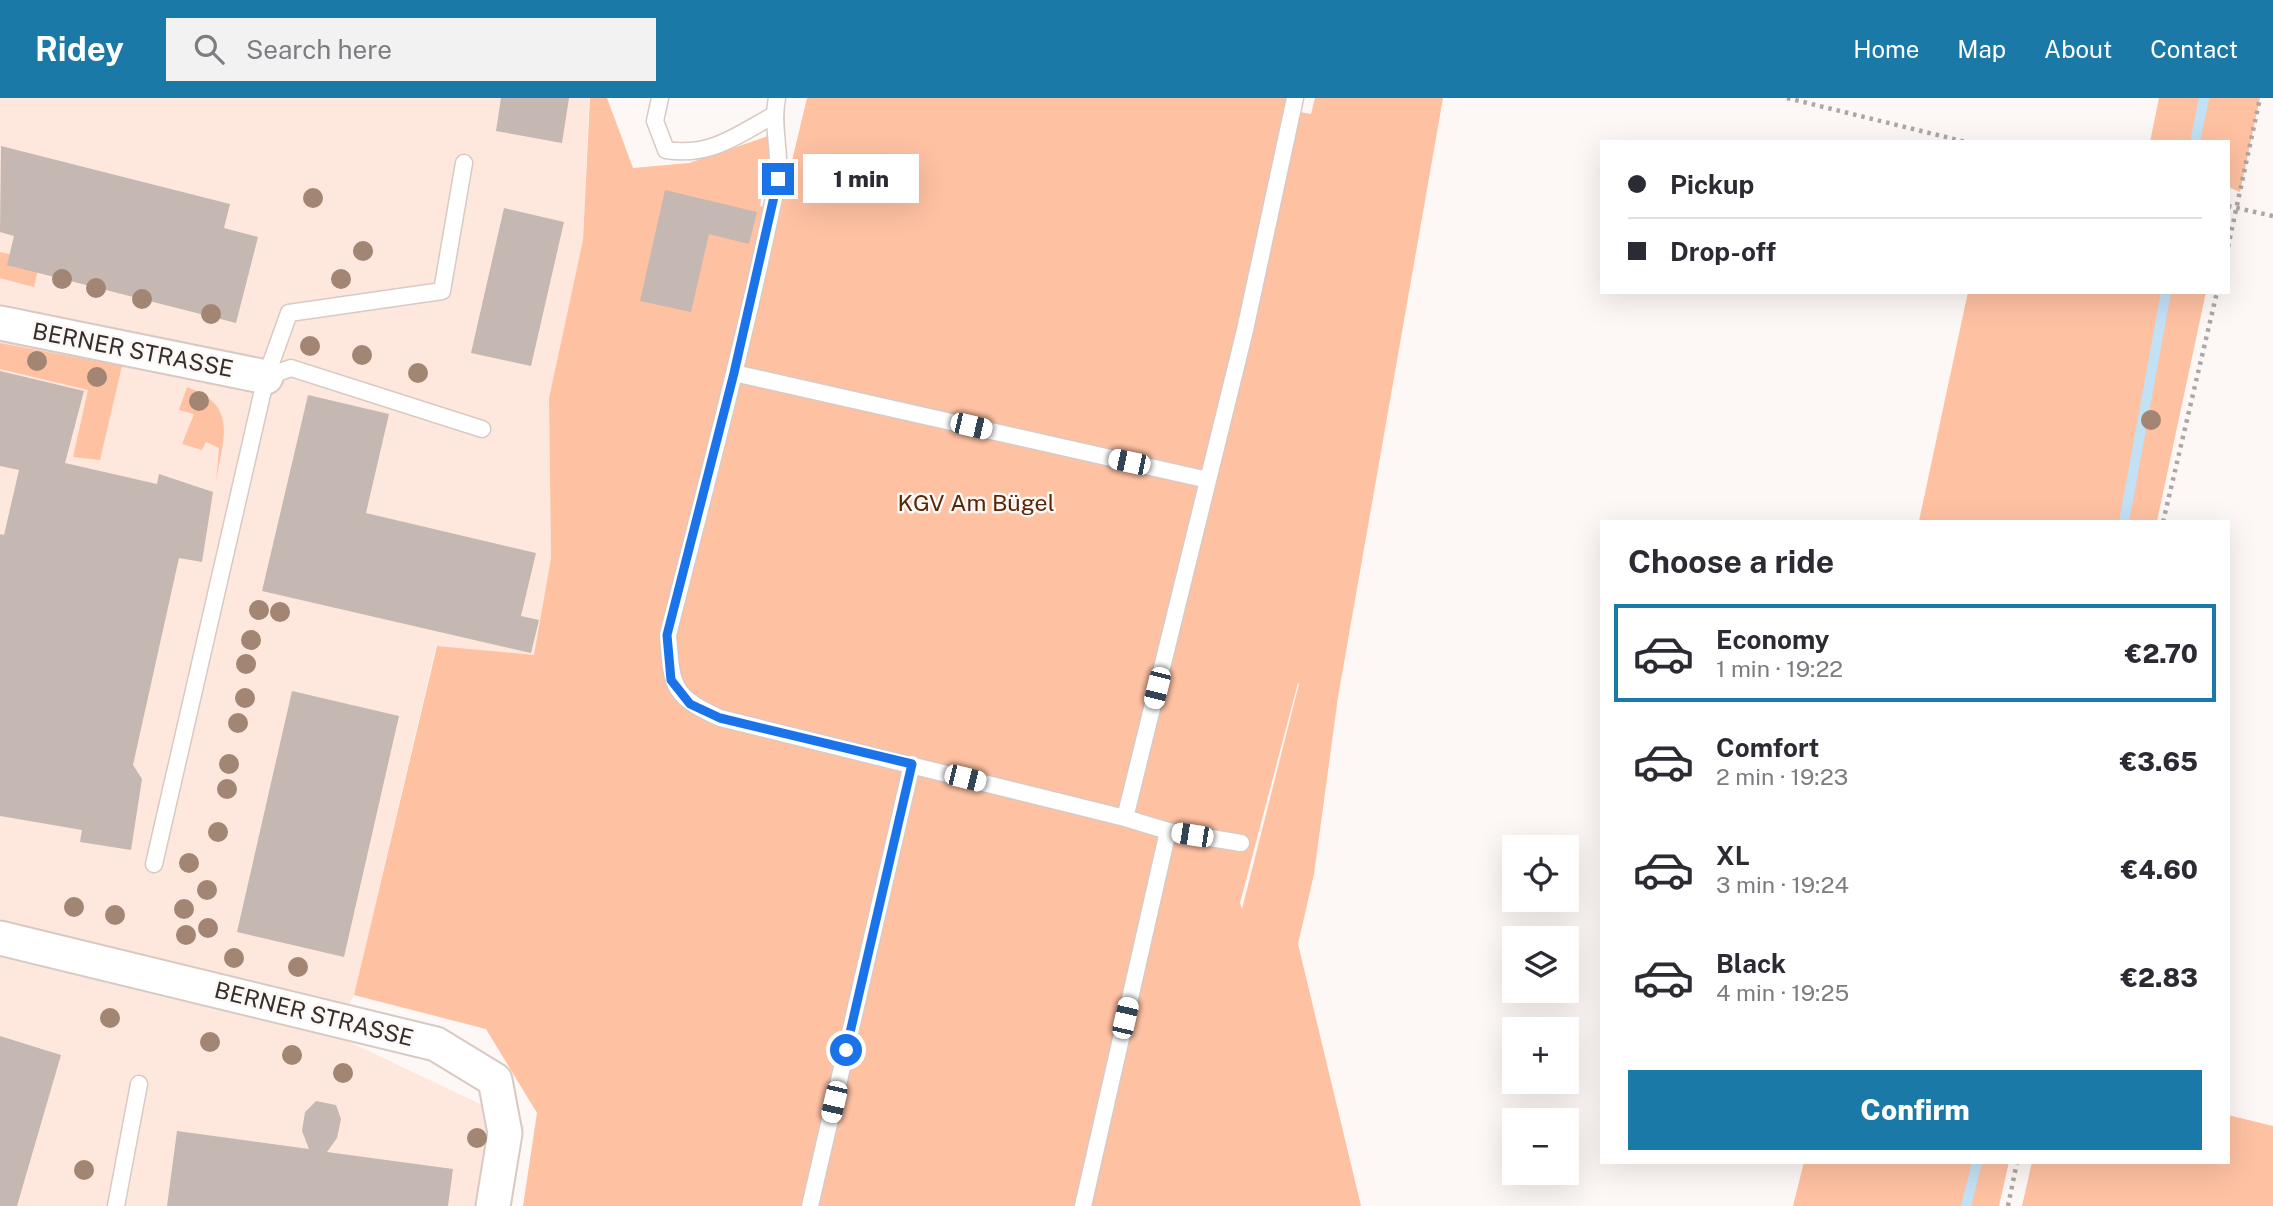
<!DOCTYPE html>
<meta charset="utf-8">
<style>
body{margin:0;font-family:"Public Sans",sans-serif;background:#f2f2f3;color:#2b2b33;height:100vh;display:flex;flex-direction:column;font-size:26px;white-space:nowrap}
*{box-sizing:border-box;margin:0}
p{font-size:23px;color:#7c7c81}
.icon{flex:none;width:38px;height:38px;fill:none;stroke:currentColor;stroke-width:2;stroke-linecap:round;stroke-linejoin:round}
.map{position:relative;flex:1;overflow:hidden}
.details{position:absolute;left:1600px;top:422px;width:630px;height:644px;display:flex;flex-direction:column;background:#fff;border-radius:0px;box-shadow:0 7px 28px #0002}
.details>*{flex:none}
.banner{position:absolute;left:1600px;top:42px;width:630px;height:154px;border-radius:0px;box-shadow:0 7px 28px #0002;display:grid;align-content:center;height:154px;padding:0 28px;background:#fff}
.controls{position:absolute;left:1502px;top:737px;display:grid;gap:14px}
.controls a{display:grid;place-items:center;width:77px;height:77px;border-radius:0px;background:#fff;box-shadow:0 7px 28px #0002;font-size:35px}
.end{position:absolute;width:32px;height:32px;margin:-16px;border:9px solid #1a73e8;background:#fff;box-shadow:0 0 0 4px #fff}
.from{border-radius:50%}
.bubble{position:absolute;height:49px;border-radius:0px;background:#fff;box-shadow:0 7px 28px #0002;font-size:23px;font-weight:800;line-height:49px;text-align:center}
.car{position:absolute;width:21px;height:42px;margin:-21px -10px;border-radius:9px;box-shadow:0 0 5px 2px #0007;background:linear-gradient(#fff 24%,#345 0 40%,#fff 0 76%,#345 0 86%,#fff 0)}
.banner b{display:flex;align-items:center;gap:24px;height:66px;font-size:26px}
.banner b+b{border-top:2px solid #e1e1e2}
.banner i{width:18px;height:18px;background:#2b2b33}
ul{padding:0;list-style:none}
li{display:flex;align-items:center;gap:21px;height:98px;margin:0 14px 10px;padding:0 14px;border:4px solid transparent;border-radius:0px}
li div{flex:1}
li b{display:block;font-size:26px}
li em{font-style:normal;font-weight:800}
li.current{border-color:#1a79a6}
li>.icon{width:63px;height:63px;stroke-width:1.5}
h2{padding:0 28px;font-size:32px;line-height:84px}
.cta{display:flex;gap:14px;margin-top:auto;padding:14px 28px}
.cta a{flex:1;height:80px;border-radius:0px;background:#1a79a6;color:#fff;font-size:28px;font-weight:800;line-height:80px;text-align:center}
header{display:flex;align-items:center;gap:42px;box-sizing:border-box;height:98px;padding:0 35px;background:#1a79a6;color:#fff}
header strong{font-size:33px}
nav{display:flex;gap:38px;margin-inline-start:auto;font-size:24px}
.search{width:490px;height:63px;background:#f2f2f3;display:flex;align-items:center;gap:18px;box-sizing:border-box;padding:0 24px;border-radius:0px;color:#7c7c81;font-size:26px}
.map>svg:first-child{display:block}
.built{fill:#fee8dd}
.green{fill:#fec1a2;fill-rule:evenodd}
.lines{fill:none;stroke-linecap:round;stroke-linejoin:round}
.stream{stroke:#c2e1f5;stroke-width:10}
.building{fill:#c5b7b1}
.service-casing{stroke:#d8cac3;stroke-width:19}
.minor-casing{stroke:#d8cac3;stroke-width:37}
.path{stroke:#aca6a4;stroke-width:4.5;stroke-dasharray:3.5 5;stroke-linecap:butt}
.service{stroke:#fff;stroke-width:16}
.minor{stroke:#fff;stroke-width:33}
.tree{fill:#a28573}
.route{stroke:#1a73e8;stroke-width:9}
.labels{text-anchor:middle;stroke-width:5;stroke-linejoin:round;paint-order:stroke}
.street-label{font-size:23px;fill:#342f2c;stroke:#fdf7f5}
.park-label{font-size:23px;fill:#572708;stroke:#fdf7f5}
</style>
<header>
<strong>Ridey</strong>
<div class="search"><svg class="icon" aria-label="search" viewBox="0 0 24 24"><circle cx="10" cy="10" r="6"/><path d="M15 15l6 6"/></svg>Search here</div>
<nav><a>Home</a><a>Map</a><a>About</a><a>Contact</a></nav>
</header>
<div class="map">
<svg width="2273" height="1108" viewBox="0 0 2273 1108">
<rect width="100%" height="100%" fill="#fdf7f5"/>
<path class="built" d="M0 0H589L583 142 549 300 551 460 534 558 436 548 354 897 333 936 524 1027 512 1108H0Z"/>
<path class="green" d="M590 0H607L633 70 689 65 774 36 760 108 770 110 790 71 807 0H1290L1288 12 1311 16 1315 0H1443L1338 599 1314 776 1298 846 1361 1108H523L537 1015 486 931 354 897 437 548 534 557 551 460 549 300 583 142ZM1298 585 1299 586 1242 811 1240 805Z
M2159 0H2260L2240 94 2228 89V44H2150Z
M0 154 40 163 34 189 0 180Z
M1968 194H2206L2157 423H1919Z
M0 245 122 268 100 362 73 359 88 292 0 271Z
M187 289C239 308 223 339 216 384L219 350 206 344 202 352 182 346 194 316 179 312Z
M2228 1017 2273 1028V1108H2022L2032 1064H2228Z
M1804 1064H2009L1999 1108H1793Z"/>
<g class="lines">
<path class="stream" d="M2195 44 2204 0
M2124 424 2166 194
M1966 1108 1977 1064"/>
</g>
<path class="building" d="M501 0H569L562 45 496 33Z
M1 48 230 106 224 130 258 139 236 225 7 167 14 138 0 134Z
M665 92 757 114 749 146 709 136 691 214 640 203Z
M504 110 564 124 531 268 471 255Z
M0 273 84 293 65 365 157 386 159 376 213 394 202 464 179 460 133 667 142 681 131 752 80 744 82 732 0 718V436L4 437 19 372 0 368Z
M308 297 389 316 366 415 536 455 521 518 539 522 531 555 262 493Z
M292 593 399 618 344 859 237 834Z
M0 938 61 957 17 1108H0Z
M316 1003 336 1007 341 1021 337 1040 327 1054 453 1071 448 1108H167L177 1033 309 1051 302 1033 305 1014Z"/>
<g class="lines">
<g class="service-casing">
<path id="service" d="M660 0 655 23 666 52C710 59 736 38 774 17
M777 0C771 28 782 58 777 85 746 237 706 387 668 537 672 588 671 598 720 620L1125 720
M734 275 1208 382
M266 279 291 270 482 331
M1168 733 1241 745
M154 766 266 279 289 215 442 193 464 65
M116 1108 139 986
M810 1108 912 666
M1083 1108 1168 733 1125 720 1245 232 1295 0"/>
</g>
<g class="minor-casing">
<path id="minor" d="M0 225 266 279
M0 840 436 946 495 982 505 1035 493 1108"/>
</g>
<path class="path" d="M1787 0 1966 44
M2228 108 2273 118
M2228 149 2260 0
M2163 424 2217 194
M2008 1108 2017 1064"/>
<use href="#service" class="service"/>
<use href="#minor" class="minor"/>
</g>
<g class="tree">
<circle cx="313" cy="100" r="10"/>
<circle cx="363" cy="153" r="10"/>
<circle cx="62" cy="181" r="10"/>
<circle cx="341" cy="181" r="10"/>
<circle cx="96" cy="190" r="10"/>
<circle cx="142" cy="201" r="10"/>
<circle cx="211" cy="216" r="10"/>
<circle cx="310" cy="248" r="10"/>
<circle cx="362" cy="257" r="10"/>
<circle cx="37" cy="263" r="10"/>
<circle cx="418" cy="275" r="10"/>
<circle cx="97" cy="279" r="10"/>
<circle cx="199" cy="303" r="10"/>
<circle cx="2151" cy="322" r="10"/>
<circle cx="259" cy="512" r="10"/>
<circle cx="280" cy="514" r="10"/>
<circle cx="251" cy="542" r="10"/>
<circle cx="246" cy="566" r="10"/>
<circle cx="245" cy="600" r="10"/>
<circle cx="238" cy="625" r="10"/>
<circle cx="229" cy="666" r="10"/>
<circle cx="227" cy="691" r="10"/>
<circle cx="218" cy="734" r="10"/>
<circle cx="189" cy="765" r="10"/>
<circle cx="207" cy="792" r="10"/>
<circle cx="74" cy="809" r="10"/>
<circle cx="184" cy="811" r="10"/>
<circle cx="115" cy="817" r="10"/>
<circle cx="208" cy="830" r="10"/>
<circle cx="186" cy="837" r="10"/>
<circle cx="234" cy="860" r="10"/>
<circle cx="298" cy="869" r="10"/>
<circle cx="110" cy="920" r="10"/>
<circle cx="210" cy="944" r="10"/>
<circle cx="292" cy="957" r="10"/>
<circle cx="343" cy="975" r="10"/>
<circle cx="477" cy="1040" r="10"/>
<circle cx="84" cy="1072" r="10"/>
</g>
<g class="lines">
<path class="route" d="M778 81 734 275 667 537 671 582 690 606 720 620 912 666 846 952"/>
</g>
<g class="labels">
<g class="street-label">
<text transform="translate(133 252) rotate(11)" y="8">BERNER STRASSE</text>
<text transform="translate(314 916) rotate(14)" y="8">BERNER STRASSE</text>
</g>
<g class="park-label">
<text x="976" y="413">KGV Am Bügel</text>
</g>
</g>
</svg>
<div class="controls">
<a><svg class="icon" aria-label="locate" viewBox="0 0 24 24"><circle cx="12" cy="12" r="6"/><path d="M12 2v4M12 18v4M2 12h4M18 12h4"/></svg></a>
<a><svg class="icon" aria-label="layers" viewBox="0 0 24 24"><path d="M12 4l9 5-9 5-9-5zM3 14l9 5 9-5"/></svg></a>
<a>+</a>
<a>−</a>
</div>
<i class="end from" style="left:846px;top:952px"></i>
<i class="end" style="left:778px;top:81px"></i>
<div class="bubble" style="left:803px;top:56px;width:116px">1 min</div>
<i class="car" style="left:971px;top:328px;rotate:103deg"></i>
<i class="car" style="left:1129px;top:364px;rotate:282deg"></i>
<i class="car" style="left:1157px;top:590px;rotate:194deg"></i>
<i class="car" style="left:965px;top:680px;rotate:104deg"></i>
<i class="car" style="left:1192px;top:737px;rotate:279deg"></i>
<i class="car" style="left:1125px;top:920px;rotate:13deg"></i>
<i class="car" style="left:834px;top:1004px;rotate:193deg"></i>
<div class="banner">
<b><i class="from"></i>Pickup</b>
<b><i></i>Drop-off</b>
</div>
<section class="details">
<h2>Choose a ride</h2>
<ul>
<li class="current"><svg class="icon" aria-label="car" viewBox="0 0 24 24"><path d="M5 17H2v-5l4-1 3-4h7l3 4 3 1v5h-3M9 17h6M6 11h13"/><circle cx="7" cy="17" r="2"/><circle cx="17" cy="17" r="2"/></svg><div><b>Economy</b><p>1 min · 19:22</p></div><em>€2.70</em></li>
<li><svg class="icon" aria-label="car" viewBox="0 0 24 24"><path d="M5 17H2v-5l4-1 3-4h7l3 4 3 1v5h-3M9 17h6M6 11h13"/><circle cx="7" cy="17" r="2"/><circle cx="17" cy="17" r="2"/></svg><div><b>Comfort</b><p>2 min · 19:23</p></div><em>€3.65</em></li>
<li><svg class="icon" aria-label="car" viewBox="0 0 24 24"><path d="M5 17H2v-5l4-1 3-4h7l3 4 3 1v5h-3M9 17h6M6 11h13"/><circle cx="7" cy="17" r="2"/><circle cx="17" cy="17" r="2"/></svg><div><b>XL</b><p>3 min · 19:24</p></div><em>€4.60</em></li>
<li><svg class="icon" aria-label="car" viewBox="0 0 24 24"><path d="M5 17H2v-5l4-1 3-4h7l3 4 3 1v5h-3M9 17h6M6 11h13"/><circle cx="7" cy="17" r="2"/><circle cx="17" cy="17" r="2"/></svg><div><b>Black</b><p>4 min · 19:25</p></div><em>€2.83</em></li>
</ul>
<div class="cta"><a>Confirm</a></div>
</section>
</div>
